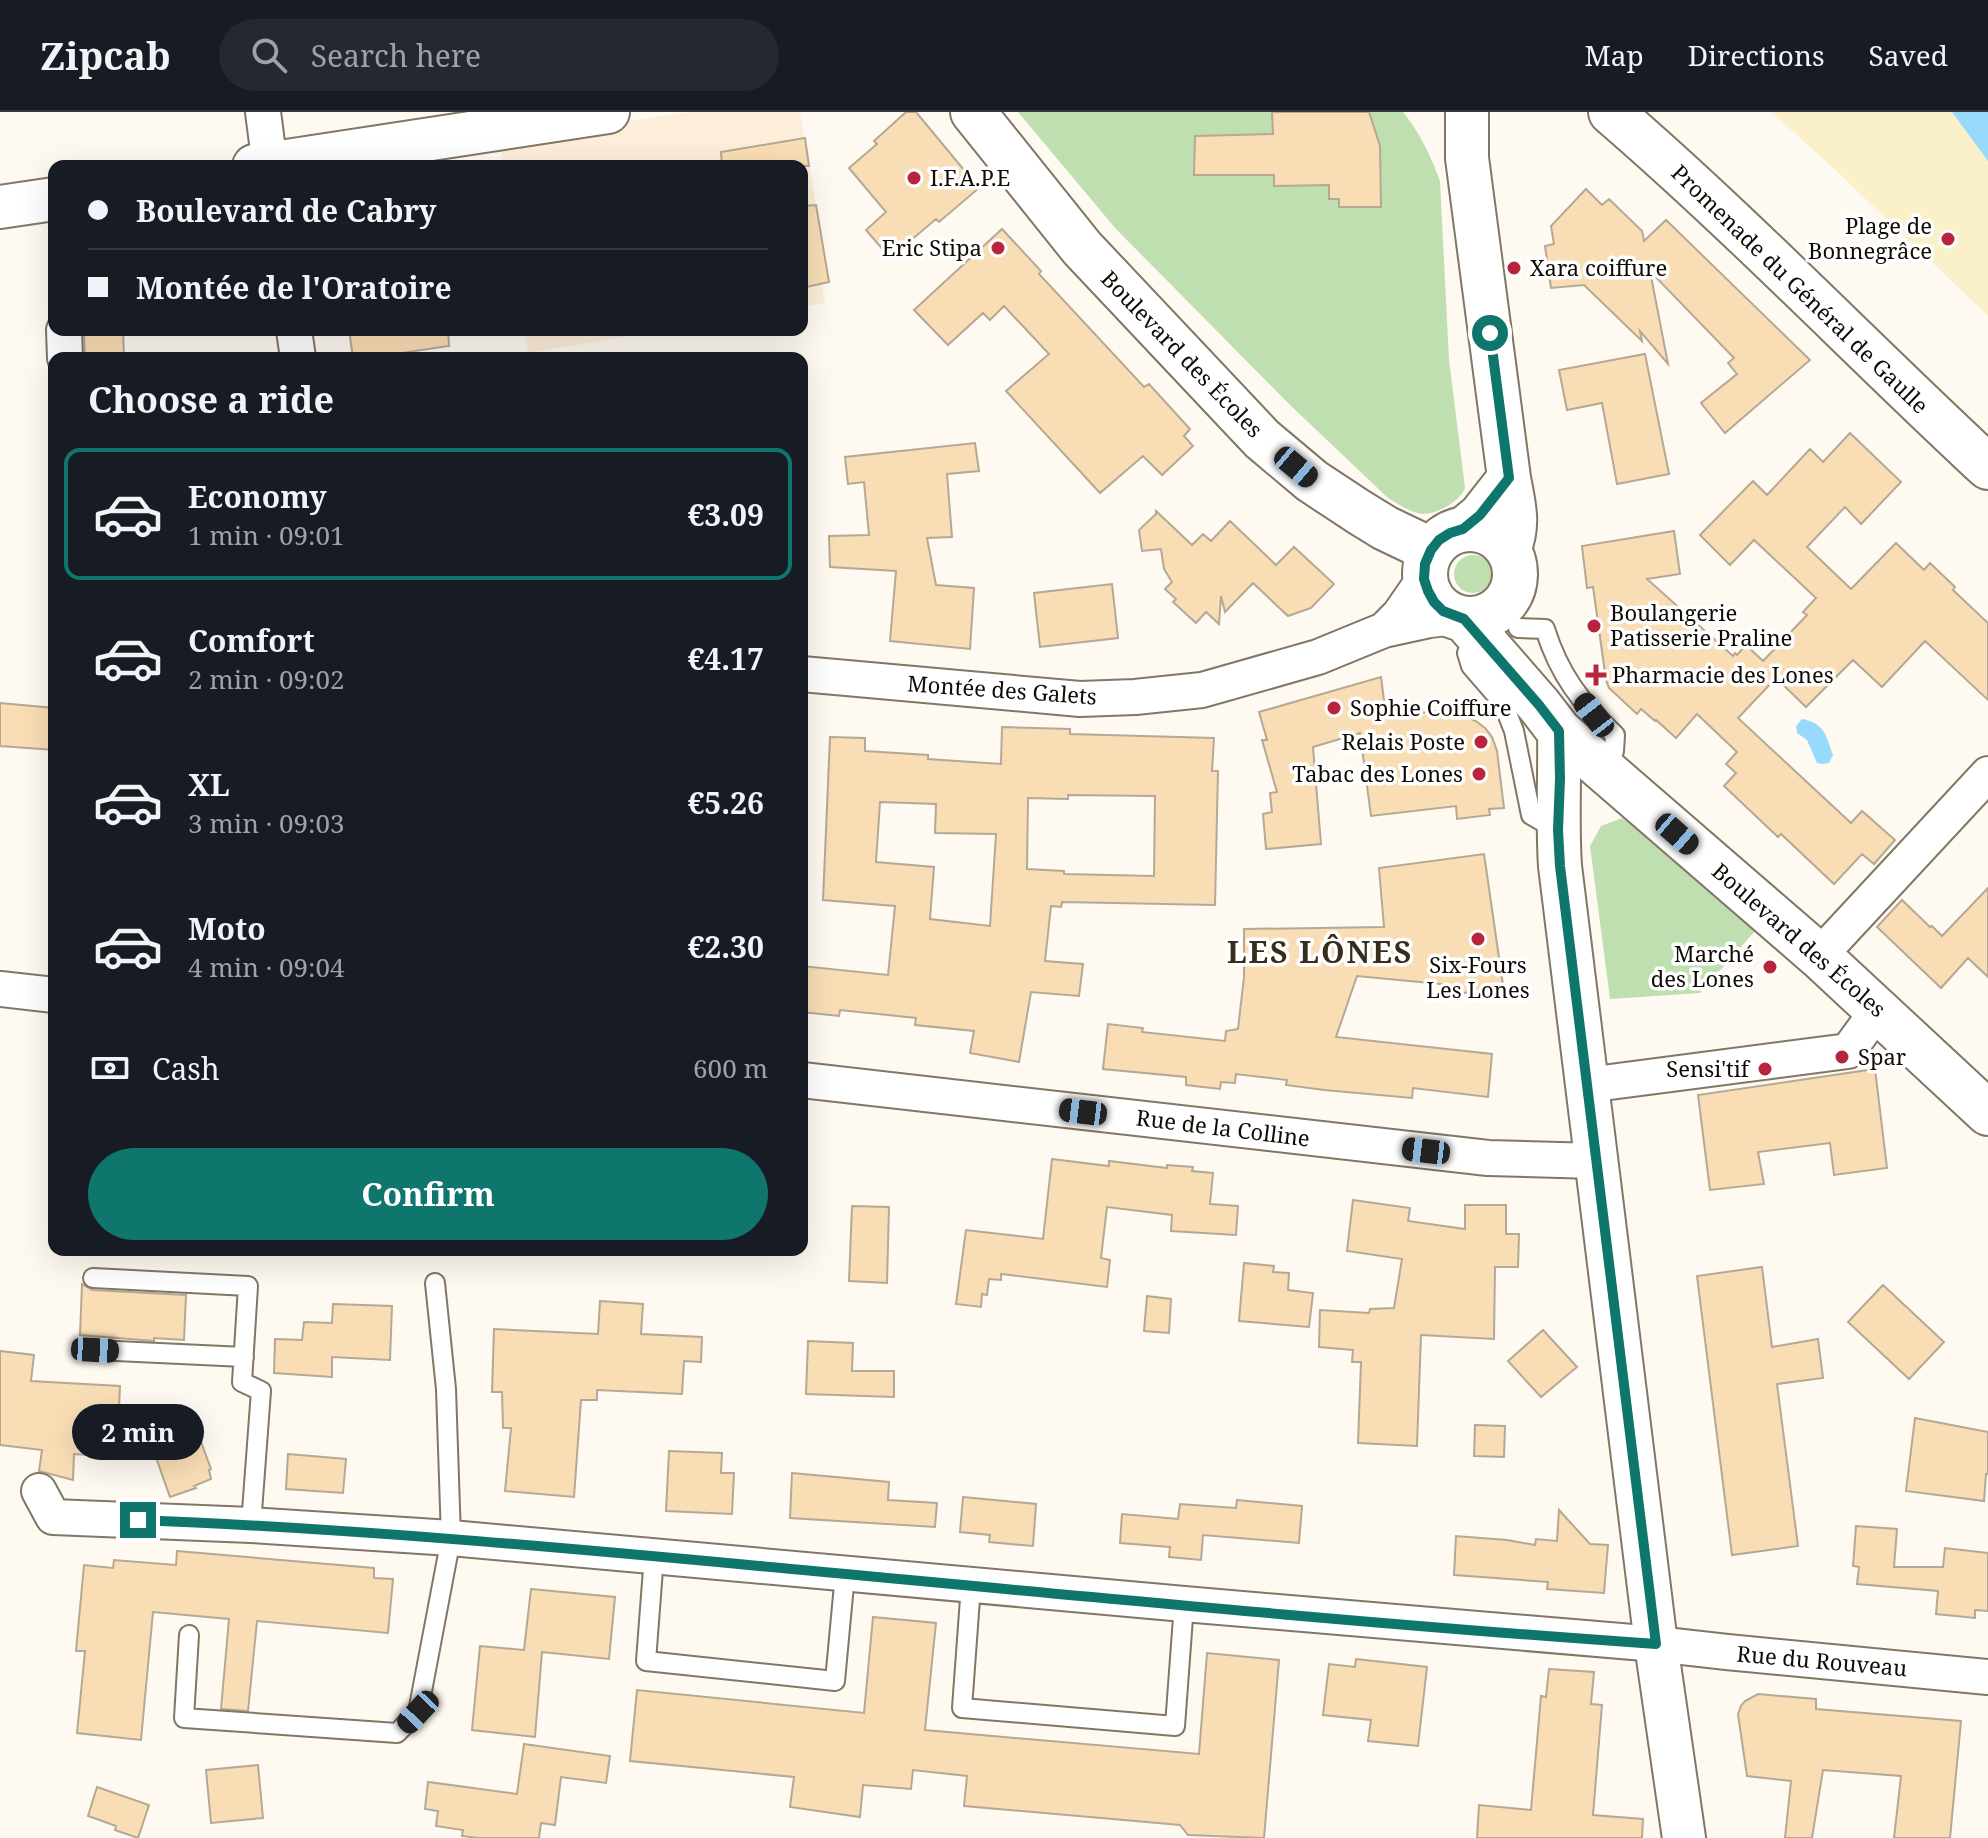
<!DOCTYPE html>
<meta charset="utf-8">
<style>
body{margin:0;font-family:"Noto Serif",serif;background:#242831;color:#f1f3f6;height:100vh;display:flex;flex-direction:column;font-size:30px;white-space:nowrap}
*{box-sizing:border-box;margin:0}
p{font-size:26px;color:#9ea1a6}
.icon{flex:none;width:44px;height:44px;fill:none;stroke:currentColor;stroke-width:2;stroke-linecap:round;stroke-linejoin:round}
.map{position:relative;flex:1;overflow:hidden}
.details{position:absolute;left:48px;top:240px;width:760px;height:904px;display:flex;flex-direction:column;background:#171b24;border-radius:16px;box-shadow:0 8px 32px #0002}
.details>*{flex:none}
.top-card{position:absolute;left:48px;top:48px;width:760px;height:176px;border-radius:16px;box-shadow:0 8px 32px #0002;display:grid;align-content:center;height:176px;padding:0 40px;background:#171b24}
.end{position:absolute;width:36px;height:36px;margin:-18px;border:10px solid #0f766e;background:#fff;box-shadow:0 0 0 4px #fff}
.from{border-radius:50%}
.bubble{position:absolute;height:56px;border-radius:28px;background:#171b24;box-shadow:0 8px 32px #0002;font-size:26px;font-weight:700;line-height:56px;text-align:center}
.car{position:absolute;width:24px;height:48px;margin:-24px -12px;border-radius:10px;box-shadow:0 0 6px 2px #0007;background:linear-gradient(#222 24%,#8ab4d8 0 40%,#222 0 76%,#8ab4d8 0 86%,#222 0)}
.top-card b{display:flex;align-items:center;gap:28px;height:76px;font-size:30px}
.top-card b+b{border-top:2px solid #363941}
.top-card i{width:20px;height:20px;background:#f1f3f6}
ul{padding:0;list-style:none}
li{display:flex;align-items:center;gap:24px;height:132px;margin:0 16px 12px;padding:0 24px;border:4px solid transparent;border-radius:16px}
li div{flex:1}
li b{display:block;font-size:30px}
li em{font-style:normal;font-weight:700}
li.selected{border-color:#0f766e}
li>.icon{width:72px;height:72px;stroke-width:1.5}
h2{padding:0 40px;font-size:36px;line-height:96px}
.pay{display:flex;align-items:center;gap:20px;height:88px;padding:0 40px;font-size:30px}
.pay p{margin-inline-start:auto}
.cta{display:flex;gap:16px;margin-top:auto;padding:16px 40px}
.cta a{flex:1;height:92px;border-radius:48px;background:#0f766e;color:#fff;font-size:32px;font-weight:700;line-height:92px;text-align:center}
header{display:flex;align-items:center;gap:48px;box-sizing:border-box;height:112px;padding:0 40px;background:#171b24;border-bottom:2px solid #363941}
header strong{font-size:38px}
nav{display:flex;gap:44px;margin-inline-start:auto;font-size:28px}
.search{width:560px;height:72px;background:#242831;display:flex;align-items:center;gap:20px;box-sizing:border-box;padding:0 28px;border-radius:44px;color:#9ea1a6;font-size:30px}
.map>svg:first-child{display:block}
.built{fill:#fdeed9}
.green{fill:#c0dfb0}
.sand{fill:#faf0ca}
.water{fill:#97dafb}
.building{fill:#f9deb5;stroke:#b5a895;stroke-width:2;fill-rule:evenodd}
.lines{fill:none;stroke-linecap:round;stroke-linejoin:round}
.service-casing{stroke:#827665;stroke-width:22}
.minor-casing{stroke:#827665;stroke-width:38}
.tertiary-casing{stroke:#827665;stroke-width:46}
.primary-casing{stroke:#827665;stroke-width:48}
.service{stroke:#fff;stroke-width:18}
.minor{stroke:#fff;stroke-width:34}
.tertiary{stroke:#fff;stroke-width:42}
.primary{stroke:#fff;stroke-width:44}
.route{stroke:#0f766e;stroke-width:10}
.poi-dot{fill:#b6243e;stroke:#fff;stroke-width:3}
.labels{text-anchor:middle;stroke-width:7;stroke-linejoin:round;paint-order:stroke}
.poi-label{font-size:22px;fill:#100b05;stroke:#fff;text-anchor:start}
.street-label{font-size:22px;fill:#100b05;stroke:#fff}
.district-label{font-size:30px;font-weight:bold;letter-spacing:2px;fill:#372d1d;stroke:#fff}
</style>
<header>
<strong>Zipcab</strong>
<div class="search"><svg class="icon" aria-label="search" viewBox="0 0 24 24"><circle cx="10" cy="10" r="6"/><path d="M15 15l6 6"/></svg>Search here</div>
<nav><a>Map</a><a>Directions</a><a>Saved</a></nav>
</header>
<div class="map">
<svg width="1988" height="1726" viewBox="0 0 1988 1726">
<rect width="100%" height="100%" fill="#fef9f1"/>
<path class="built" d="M691 0H800L829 170 822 172 825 191 802 195V54H503L500 28Z
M525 218H665L528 241Z"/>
<path class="green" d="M1018 0H1403C1420 21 1431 44 1440 69L1449 248 1465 376C1460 389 1438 402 1423 402 1411 401 1398 392 1388 386L1289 292 1116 117Z
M1454 462a19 19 0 1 1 38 0a19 19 0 1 1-38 0Z
M1622 706 1647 717 1755 819 1700 881 1610 887 1590 734 1601 714Z"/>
<path class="sand" d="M1771 0H1952L1988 49V204L1828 51Z"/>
<path class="water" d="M1952 0H1988V49Z
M1802 607C1825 611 1826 624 1833 643L1829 651 1823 652 1817 651 1807 628 1797 621 1796 614Z"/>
<path class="building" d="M906 0H916L979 76 939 110 936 107 890 146 866 118 886 100 849 56 877 32 874 29Z
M1272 0H1369L1380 34 1381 95H1339V87H1329V73L1274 74V63H1194L1195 24 1273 22Z
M805 26 809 54H722L721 40Z
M1586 77 1602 93 1609 87 1642 119 1644 129 1666 108 1810 248 1725 321 1701 291 1737 262 1728 251 1734 246 1650 159 1668 252 1640 219 1642 229 1584 173 1551 176 1545 134 1554 132 1551 114Z
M816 93 829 170 802 176V94Z
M1002 117 1041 159 1039 162 1144 275 1149 272 1190 317 1184 324 1193 334 1162 363 1143 344 1100 381 1006 279 1049 242 1004 194 990 208 983 201 948 233 914 198Z
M84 218H123L124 246H85Z
M349 218H448L449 234 401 241V246H353Z
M1645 242 1669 362 1617 372 1602 291 1567 298 1559 258Z
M1850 321 1901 370 1861 412 1845 395 1807 435 1851 477 1896 431 1924 458 1930 451 1955 475 1953 478 1988 511V588L1925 529 1882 575 1853 548 1806 595 1776 566 1738 606 1851 711 1862 699 1895 728 1874 752 1862 742 1834 772 1781 722 1778 725 1724 674 1736 661 1726 652 1737 640 1697 602 1676 626 1656 608 1655 609 1641 597 1637 602 1609 576 1606 568 1593 475 1587 476 1582 434 1674 419 1680 462 1647 467 1733 544 1735 541 1737 543 1746 533 1763 549 1807 503 1803 500 1816 486 1754 428 1730 453 1700 423 1753 369 1767 383 1810 337 1823 350Z
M975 331 979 359 947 362 952 425 927 426 936 473 974 476 970 537 890 529 896 459 830 455 829 424 869 423 864 370 848 372 845 345Z
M1156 399 1192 433 1203 422 1211 429 1230 409 1276 453 1294 435 1334 472 1311 496 1288 504 1253 471 1225 500 1221 484 1219 512 1206 500 1196 511 1173 490 1176 487 1165 477 1172 470 1164 457 1161 437 1142 439 1139 418 1156 402Z
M1112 472 1118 526 1040 535 1034 481Z
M1381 565 1386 604 1449 598 1476 609 1485 616 1492 625 1497 639 1504 696 1489 697 1490 703 1457 707 1456 694 1371 704 1360 621 1313 635 1321 732 1266 737 1263 702 1272 700 1270 681 1277 680 1262 628H1267L1259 600Z
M0 591 54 596V638L0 634Z
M1002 615 1070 617V622L1214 626 1212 659H1218L1215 793 1062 790 1061 795 1051 794 1045 849 1083 852 1079 884 1031 880 1019 950 970 941 974 919 915 913 916 906 840 898 839 904 802 900V854L888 863 895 794 823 788 830 625 865 626V639L928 643V647L1001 652ZM1068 683 1155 684 1154 764 1064 762V759L1027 757 1028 686 1068 687ZM880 690 936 692 935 721 996 722 990 814 930 807 934 755 876 750Z
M1484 742 1504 880 1470 885V880L1452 883 1451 873 1357 864 1336 925 1492 942 1488 985 1413 976 1412 986 1324 978 1286 973 1287 968 1236 962 1235 971 1221 970 1220 977 1186 973V965L1103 957 1108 912 1143 916 1142 920 1225 929 1226 919 1238 917 1244 865V817L1384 815 1379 756Z
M1988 776V865L1968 846 1941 876 1877 815 1902 788 1930 815 1932 814 1942 824Z
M1875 957 1887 1056 1834 1063 1830 1031 1758 1040 1764 1072 1710 1078 1698 983Z
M1052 1047 1109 1054V1049L1167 1056V1053L1193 1055 1192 1059 1213 1061 1210 1092 1238 1094 1236 1123 1171 1119 1172 1103 1107 1095 1101 1146 1110 1148 1107 1175 1001 1162V1168L989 1167 987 1183 982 1182 981 1195 956 1192 966 1118 1043 1127Z
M1353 1088 1410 1096 1408 1109 1465 1117V1093H1506V1122H1519L1518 1155H1495L1494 1227 1421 1223 1417 1334 1358 1331 1361 1250H1352L1353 1238 1319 1235 1320 1198 1369 1201 1370 1197 1394 1196 1402 1147 1347 1139Z
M852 1094 889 1095 887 1171 849 1169Z
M1244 1151 1274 1154 1273 1160 1289 1161 1288 1178 1313 1181 1309 1215 1239 1209Z
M1762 1155 1772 1235 1818 1227 1823 1266 1777 1272 1798 1434 1732 1443 1697 1164Z
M82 1172 92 1178 186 1183 184 1228 154 1226V1229L80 1223Z
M1883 1173 1944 1230 1909 1267 1848 1210Z
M1147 1184 1171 1187 1169 1221 1144 1219Z
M600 1189 643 1192 641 1222 702 1225 701 1250 684 1249 682 1282 597 1278V1288H581L574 1385 505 1379 511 1316H503L502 1280H492L494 1217 598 1222Z
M333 1192 392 1194 390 1248 332 1245V1265L274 1261 275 1227 302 1228 304 1210 332 1211Z
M1543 1218 1577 1255 1541 1285 1508 1249Z
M808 1229 853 1231 852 1259H894V1285L806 1282Z
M0 1239 34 1243 31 1269 120 1274 118 1321 166 1300 175 1327 197 1319 211 1357 209 1358 211 1367 194 1374 196 1376 170 1385 154 1340 136 1346 74 1342 73 1368 39 1359 42 1338 0 1333Z
M1915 1306 1988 1320V1362H1986L1984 1389 1906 1379Z
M1475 1313 1505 1314 1504 1345 1474 1344Z
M669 1339 722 1341 721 1361H734L732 1402 666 1399Z
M288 1342 346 1347 343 1381 286 1377Z
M792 1361 889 1370 888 1388 937 1391 935 1415 790 1406Z
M963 1385 1036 1392 1033 1434 989 1430 990 1423 960 1420Z
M1237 1388 1302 1394 1299 1431 1203 1423 1201 1448 1169 1445 1170 1435 1120 1431 1122 1402 1178 1407 1180 1392 1236 1396Z
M1559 1398 1590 1432 1608 1433 1604 1481 1547 1477 1548 1470 1454 1463 1456 1424 1507 1428 1535 1433 1536 1427 1557 1429Z
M1856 1414 1897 1417 1894 1455H1943L1945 1436 1988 1441V1499L1975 1498V1506L1936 1502 1938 1479 1857 1472 1859 1455 1853 1454Z
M177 1439 374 1456V1466L393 1467 388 1521 257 1509 248 1599 221 1597 229 1507 153 1500 141 1628 77 1621 85 1539H76L84 1453 113 1456 114 1448 176 1453Z
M531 1477 615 1485 609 1547 542 1540 535 1625 472 1618 480 1534 524 1538Z
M873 1505 936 1511 925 1618 1199 1642 1207 1541 1279 1548 1264 1726 1188 1723 1180 1713 964 1694 967 1664 913 1658 911 1677 863 1673 860 1705 790 1695 794 1665 630 1649 637 1578 864 1601Z
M1356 1547 1427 1555 1418 1634 1368 1629 1371 1608 1323 1603 1329 1552 1355 1555Z
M1549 1557 1594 1560 1591 1592 1602 1593 1593 1703 1643 1707 1642 1726H1477L1479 1693 1531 1698 1541 1584 1546 1585Z
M1758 1582 1816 1587V1597L1961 1609 1950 1726H1894L1901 1664 1823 1658 1812 1726H1785L1791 1669 1747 1664 1738 1602 1741 1594 1745 1589Z
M524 1632 610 1644 606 1671 561 1665 555 1713 541 1711 539 1726H479L462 1724 463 1718 436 1714 438 1699 425 1697 428 1670 517 1682Z
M258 1653 263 1706 211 1711 206 1658Z
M97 1675 149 1693 138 1726 115 1718 116 1714 88 1704Z"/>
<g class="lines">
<g class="service-casing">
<path id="service" d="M1518 516 1545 517C1559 562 1581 591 1615 623L1614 639 1607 658
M1474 524 1467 541 1471 554 1503 591 1514 619 1531 703 1557 718
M93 1166 248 1174 242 1270 261 1279 251 1413
M95 1238 244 1245
M654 1444 646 1549 835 1569 845 1462
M971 1473 962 1596 1175 1614 1184 1492
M189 1523 184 1606 397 1621 418 1600 451 1426 446 1277 435 1171"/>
</g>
<g class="minor-casing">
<path id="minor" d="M263 0 270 54
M64 218 65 246
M294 218 298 246
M1384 518 1399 503 1424 467
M802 562 1080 587 1135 585 1202 578 1318 545 1384 518 1430 508 1455 505
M1819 844 1988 662
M0 877 54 883
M802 968 1488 1046 1596 1049
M1587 973 1848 939 1878 898
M39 1379 53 1405 251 1413 451 1426 1184 1492 1656 1532 1727 1540 1988 1565"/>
</g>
<g class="tertiary-casing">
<path id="tertiary" d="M1467 0V46L1509 366C1514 394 1520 411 1509 439
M254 54 608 0
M0 95 54 87
M1463 417 1480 403 1509 366
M1559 619C1560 664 1557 709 1560 754L1656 1532 1684 1726"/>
</g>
<g class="primary-casing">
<path id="primary" d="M973 0 1082 136 1262 327 1312 369 1359 400 1385 416 1431 438
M1611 0C1742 113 1862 238 1988 355
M1425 462a45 45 0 1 1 90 0a45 45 0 1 1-90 0Z
M1464 507 1539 593 1559 619 1819 844 1988 1001"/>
</g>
<use href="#service" class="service"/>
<use href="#minor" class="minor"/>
<use href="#tertiary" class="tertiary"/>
<use href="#primary" class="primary"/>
</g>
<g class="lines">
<path class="route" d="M138 1408C342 1416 545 1434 749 1453 1051 1481 1353 1511 1656 1532L1560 754 1558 718 1560 667 1559 619 1539 593 1464 507 1443 499 1434 490 1428 479 1424 467 1425 452 1431 438 1439 428 1450 421 1463 417 1480 403 1509 366 1490 221"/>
</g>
<g class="poi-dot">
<circle cx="914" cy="66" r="8"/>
<circle cx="1948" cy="127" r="8"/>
<circle cx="998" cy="136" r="8"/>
<circle cx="1514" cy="156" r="8"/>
<circle cx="1594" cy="514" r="8"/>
<path d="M1592 551h8v8h8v8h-8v8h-8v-8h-8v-8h8z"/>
<circle cx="1334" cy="596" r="8"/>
<circle cx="1481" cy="630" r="8"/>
<circle cx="1479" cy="662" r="8"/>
<circle cx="1478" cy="827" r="8"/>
<circle cx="1770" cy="855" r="8"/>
<circle cx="1842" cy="945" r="8"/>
<circle cx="1765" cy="957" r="8"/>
</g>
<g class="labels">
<g class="poi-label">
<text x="930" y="74">I.F.A.P.E</text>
<text x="1932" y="122" text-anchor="end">Plage de<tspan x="1932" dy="25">Bonnegrâce</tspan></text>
<text x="982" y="144" text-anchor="end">Eric Stipa</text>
<text x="1530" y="164">Xara coiffure</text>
<text x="1610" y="509">Boulangerie<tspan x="1610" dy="25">Patisserie Praline</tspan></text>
<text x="1612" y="571">Pharmacie des Lones</text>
<text x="1350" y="604">Sophie Coiffure</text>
<text x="1465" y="638" text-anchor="end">Relais Poste</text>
<text x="1463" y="670" text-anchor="end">Tabac des Lones</text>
<text x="1754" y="850" text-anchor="end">Marché<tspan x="1754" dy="25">des Lones</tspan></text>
<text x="1478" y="861" text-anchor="middle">Six-Fours<tspan x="1478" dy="25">Les Lones</tspan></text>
<text x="1858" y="953">Spar</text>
<text x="1749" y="965" text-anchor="end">Sensi'tif</text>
</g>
<g class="street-label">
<text transform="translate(1800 177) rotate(44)" y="8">Promenade du Général de Gaulle</text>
<text transform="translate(1182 242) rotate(46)" y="8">Boulevard des Écoles</text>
<text transform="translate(1002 578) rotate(4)" y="8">Montée des Galets</text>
<text transform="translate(1799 828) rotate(41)" y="8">Boulevard des Écoles</text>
<text transform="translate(1223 1016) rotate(7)" y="8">Rue de la Colline</text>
<text transform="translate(1822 1549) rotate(5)" y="8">Rue du Rouveau</text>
</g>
<g class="district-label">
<text x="1320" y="851">LES LÔNES</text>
</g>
</g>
</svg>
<i class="end from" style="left:1490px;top:221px"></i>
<i class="end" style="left:138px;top:1408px"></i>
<div class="bubble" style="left:72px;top:1292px;width:132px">2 min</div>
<i class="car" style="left:1296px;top:355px;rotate:130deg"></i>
<i class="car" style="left:1594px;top:603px;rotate:322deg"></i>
<i class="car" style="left:1677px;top:722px;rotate:131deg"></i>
<i class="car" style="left:1083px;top:1000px;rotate:277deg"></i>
<i class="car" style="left:1426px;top:1039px;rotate:277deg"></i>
<i class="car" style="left:95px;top:1238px;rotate:93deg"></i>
<i class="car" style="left:418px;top:1600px;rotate:223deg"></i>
<div class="top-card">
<b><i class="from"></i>Boulevard de Cabry</b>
<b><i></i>Montée de l'Oratoire</b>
</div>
<section class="details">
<h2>Choose a ride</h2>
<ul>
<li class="selected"><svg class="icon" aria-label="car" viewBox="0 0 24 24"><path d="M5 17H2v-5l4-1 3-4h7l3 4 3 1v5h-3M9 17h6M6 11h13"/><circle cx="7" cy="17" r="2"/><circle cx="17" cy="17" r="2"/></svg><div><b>Economy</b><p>1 min · 09:01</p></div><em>€3.09</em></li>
<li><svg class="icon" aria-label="car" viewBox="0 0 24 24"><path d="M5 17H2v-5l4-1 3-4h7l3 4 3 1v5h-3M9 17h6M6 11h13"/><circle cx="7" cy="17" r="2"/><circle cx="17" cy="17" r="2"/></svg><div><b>Comfort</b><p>2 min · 09:02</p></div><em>€4.17</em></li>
<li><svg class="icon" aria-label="car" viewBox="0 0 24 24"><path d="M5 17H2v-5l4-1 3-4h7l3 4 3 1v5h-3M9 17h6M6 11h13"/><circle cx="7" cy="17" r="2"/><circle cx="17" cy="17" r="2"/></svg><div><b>XL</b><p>3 min · 09:03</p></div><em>€5.26</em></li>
<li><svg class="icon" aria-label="car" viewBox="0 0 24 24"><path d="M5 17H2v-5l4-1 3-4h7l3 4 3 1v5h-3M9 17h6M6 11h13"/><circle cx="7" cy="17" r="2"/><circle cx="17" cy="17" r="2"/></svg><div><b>Moto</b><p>4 min · 09:04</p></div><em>€2.30</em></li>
</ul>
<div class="pay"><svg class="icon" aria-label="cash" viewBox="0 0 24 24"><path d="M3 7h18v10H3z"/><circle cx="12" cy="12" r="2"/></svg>Cash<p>600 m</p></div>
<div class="cta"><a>Confirm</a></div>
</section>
</div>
